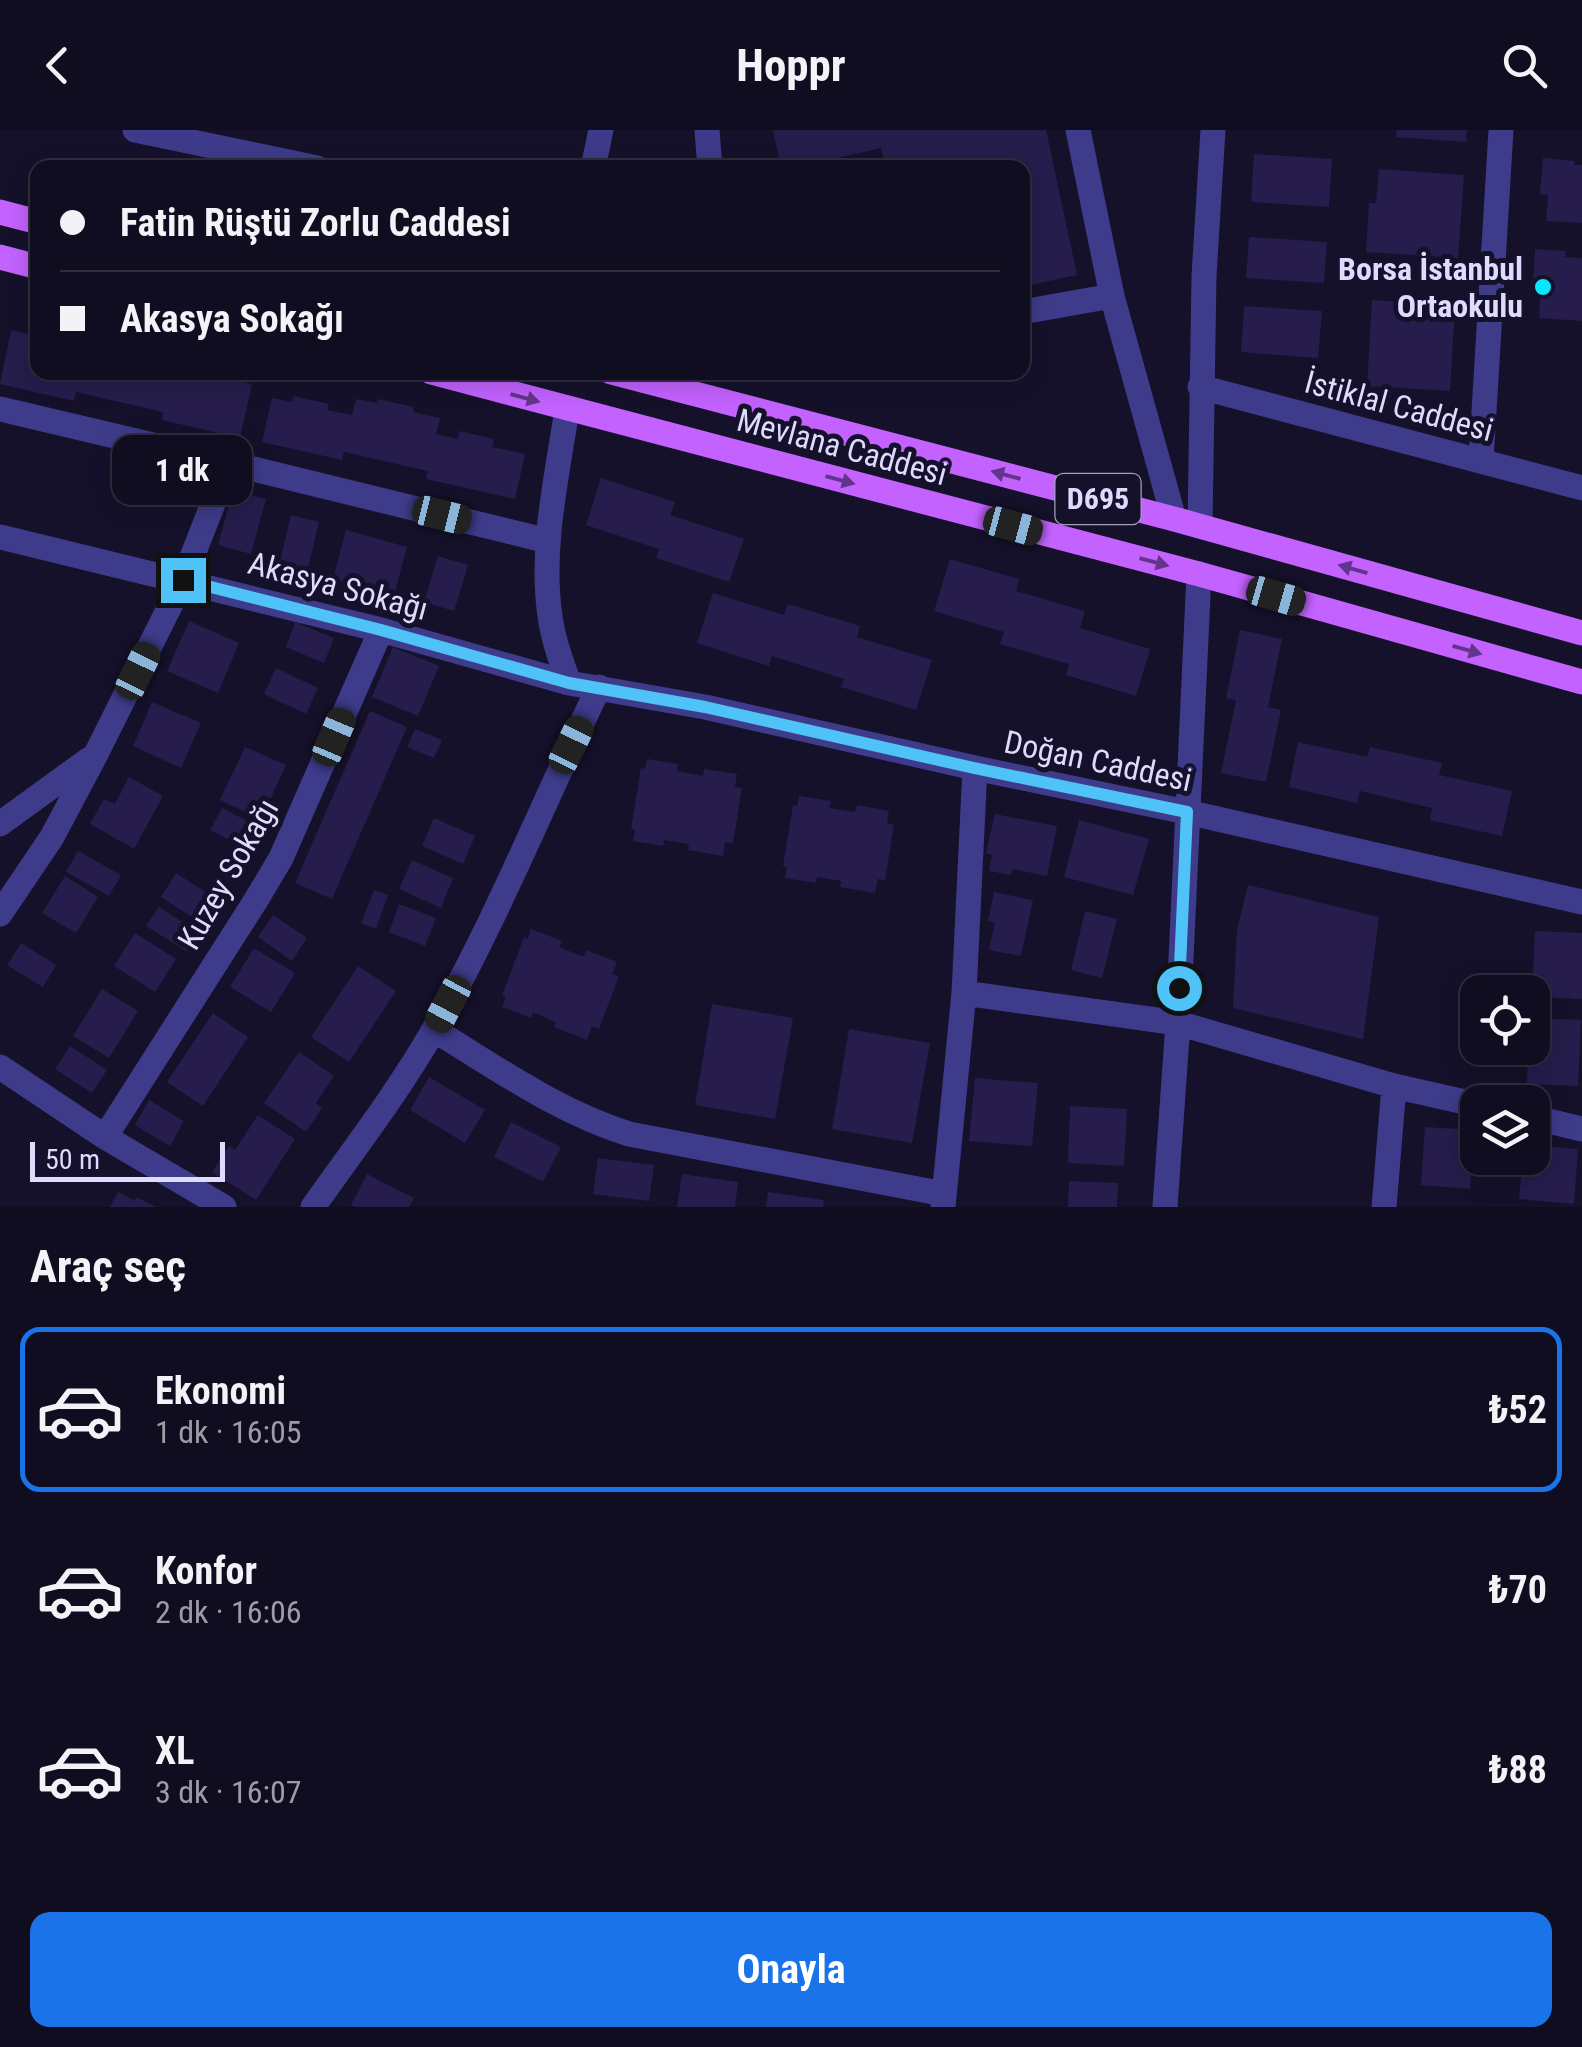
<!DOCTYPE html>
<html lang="tr">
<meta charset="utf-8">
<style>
body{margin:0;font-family:"Roboto Condensed",sans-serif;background:#1e1b2d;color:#f1f3f6;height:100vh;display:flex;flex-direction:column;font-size:38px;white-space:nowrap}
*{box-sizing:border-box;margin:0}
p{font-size:32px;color:#9c9ca5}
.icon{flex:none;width:55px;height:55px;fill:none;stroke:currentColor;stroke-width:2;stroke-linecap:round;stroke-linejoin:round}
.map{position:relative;height:1077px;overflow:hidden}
.drawer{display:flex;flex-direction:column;background:#100d20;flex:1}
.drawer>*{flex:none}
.banner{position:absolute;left:30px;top:30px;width:1000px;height:220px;border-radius:20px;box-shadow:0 5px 25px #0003,0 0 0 2px #302d3e;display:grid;align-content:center;height:220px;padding:0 30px;background:#100d20}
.tools{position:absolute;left:1460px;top:845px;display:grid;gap:20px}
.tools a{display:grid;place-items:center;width:90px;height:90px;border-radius:20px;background:#100d20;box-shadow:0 5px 25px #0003,0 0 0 2px #302d3e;font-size:50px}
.scale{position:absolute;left:30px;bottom:25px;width:195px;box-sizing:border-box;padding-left:10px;border:5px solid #dfdbff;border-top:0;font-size:28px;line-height:35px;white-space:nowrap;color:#dfdbff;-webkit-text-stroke:8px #15112b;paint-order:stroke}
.end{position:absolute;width:45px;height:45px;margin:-22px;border:12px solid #4fc3f7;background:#111;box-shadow:0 0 0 5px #111}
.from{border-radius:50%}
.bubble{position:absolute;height:70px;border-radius:20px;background:#100d20;box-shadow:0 5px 25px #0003,0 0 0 2px #302d3e;font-size:32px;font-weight:700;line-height:70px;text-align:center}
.car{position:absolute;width:30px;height:60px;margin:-30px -15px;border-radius:12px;box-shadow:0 0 8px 2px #0007;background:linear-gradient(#222 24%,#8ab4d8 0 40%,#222 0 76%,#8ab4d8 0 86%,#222 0)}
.banner b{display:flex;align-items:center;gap:35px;height:95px;font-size:38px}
.banner b+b{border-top:2px solid #302d3e}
.banner i{width:25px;height:25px;background:#f1f3f6}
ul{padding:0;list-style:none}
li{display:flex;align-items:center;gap:30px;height:165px;margin:0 20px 15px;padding:0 10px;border:5px solid transparent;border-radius:20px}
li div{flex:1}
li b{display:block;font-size:38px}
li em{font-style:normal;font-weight:700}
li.current{border-color:#1a73e8}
li>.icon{width:90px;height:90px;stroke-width:1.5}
h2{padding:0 30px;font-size:45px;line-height:120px}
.button{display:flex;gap:20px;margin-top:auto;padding:20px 30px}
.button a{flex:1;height:115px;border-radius:20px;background:#1a73e8;color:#fff;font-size:40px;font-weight:700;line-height:115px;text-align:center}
header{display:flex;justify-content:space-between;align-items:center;height:130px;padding:0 30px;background:#100d20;font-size:45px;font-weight:700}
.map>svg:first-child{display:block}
.building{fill:#261d4c}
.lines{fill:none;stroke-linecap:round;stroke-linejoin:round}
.minor{stroke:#3e3b8a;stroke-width:25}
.major{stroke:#c362ff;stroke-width:25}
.oneway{fill:#63358a}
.route{stroke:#4fc3f7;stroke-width:12}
.poi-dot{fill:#07e8ff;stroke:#15112b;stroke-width:4}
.labels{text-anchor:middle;stroke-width:10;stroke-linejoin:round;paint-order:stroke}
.shield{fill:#15112b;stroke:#a29ebf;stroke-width:2.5}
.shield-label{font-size:30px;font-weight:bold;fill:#dfdbff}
.poi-label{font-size:32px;font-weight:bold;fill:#dfdbff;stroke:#15112b;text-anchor:end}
.street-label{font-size:32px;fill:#dfdbff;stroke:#15112b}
</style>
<header><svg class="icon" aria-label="back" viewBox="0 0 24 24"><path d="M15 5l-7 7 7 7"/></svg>Hoppr<svg class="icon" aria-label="search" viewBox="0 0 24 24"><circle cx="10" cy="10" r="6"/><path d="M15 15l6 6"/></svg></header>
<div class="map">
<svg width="1582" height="1077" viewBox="0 0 1582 1077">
<rect width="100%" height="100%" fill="#15112b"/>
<path class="building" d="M773 0H1046L1077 145 1022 157V38H886L881 18 794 38H781Z
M1397 0H1467L1466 12 1396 7Z
M1254 24 1332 29 1329 77 1251 72Z
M1543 28 1574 31V35H1582V93L1546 91 1548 65 1540 64Z
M1379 39 1464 45 1458 128 1366 122 1369 73H1376Z
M1249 107 1327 112 1324 153 1246 148Z
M1535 119 1566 121 1565 127 1582 128V191L1539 188 1541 155 1533 154Z
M1372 170 1455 176 1450 261 1367 256Z
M1244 176 1322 181 1318 228 1241 222Z
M31 199 38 200V242H232L230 249 252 254 240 308 162 290 163 282 76 262 74 271 0 254 11 200 29 204Z
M293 266 329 274 327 280 352 285 356 269 377 273 378 269 414 277 413 282 440 288 436 304 458 309 460 301 494 309 492 317 525 324 515 369 426 349 428 341 344 322 342 330 262 312 272 268 292 272Z
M601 348 675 372 670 385 744 409 729 452 656 428 659 419 586 395Z
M233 360 266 369 251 424 218 415Z
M291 385 319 392 307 442 279 435Z
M346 400 407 417 394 465 333 449Z
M438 426 468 435 454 481 424 472Z
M950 429 1019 449 1016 461 1085 481 1080 498 1150 519 1136 566 1066 545 1069 534 1000 514 1004 502 934 481Z
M713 463 784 485 788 474 860 496 857 507 932 530 916 580 841 557 844 549 772 526 769 536 697 513Z
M189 491 239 513 218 563 167 541Z
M295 492 334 508 324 533 286 517Z
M1240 500 1282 509 1268 577 1281 580 1266 652 1221 643 1236 570 1226 568Z
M393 517 439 536 418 586 372 567Z
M276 538 318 558 306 584 264 564Z
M152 572 201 593 181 638 133 616Z
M370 581 407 597 332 769 295 753Z
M415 599 442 610 434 628 407 617Z
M1298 612 1367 627 1370 617 1442 633 1439 645 1512 661 1502 706 1430 690 1432 678 1360 661 1357 673 1289 657Z
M245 617 286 635 261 689 220 670Z
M647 629 678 634 677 641 703 646 704 639 737 644 735 657 742 658 733 713 725 712 723 726 688 720 689 714 664 710 663 716 633 711 635 700 631 699 641 638 645 639Z
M129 647 163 666 134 719 90 694 104 669 115 674Z
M799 666 831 671 829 678 855 682 857 675 889 681 887 693 894 695 885 750 878 749 875 763 840 757 841 751 817 747 816 753 785 748 787 737 783 736 793 675 797 676Z
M222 678 257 696 246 718 210 700Z
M995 684 1057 696 1047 746 1012 739 1011 745 989 741 992 725 986 723Z
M434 688 475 706 463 734 422 716Z
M1079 690 1149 709 1133 765 1064 747Z
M78 721 121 745 109 766 66 742Z
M412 730 453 748 441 778 399 759Z
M176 743 217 769 201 793 161 767Z
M65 746 98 767 76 803 42 783Z
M1248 755 1379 787 1363 909 1233 878 1237 800Z
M374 760 388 765 376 799 361 793Z
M994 762 1033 770 1021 826 989 820 995 793 988 791Z
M399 774 436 788 425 816 389 802Z
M159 777 198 802 186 821 146 796Z
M1085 781 1117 789 1102 848 1071 840Z
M273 785 307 808 292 831 258 807Z
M531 799 562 811 559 817 584 827 586 820 617 832 612 844 619 846 599 899 592 896 587 910 554 897 556 892 533 882 531 888 502 877 506 867 502 865 524 807 528 809Z
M1535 801 1582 803V869L1532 867Z
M135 803 176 829 155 862 114 836Z
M21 813 56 835 43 857 7 835Z
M254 818 295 843 271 882 230 857Z
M358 836 396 861 349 932 311 907Z
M102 859 138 881 109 928 73 906Z
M712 874 793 888 775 989 695 975Z
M213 883 248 907 203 976 167 952Z
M1532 888 1581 890 1578 956 1527 954 1528 918H1532Z
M849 899 930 913 912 1013 832 999Z
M70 916 107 940 92 963 55 939Z
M299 922 334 946 316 973 322 978 306 1002 264 973Z
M429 947 485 980 465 1013 410 980Z
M975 948 1038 953 1032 1016 969 1011Z
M149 970 184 991 170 1016 135 995Z
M1070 976 1127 979 1124 1036 1068 1033Z
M258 985 295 1009 256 1070 212 1042 229 1016 235 1020Z
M511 992 561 1017 543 1052 494 1027Z
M1425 997 1473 1000 1470 1059 1421 1055Z
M1532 1015 1578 1019 1574 1074 1519 1069 1523 1028H1532Z
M598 1028 654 1035 649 1071 593 1064Z
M367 1044 414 1068 409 1077H355L351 1075Z
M682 1044 738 1052 735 1077H677Z
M1069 1051 1118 1053 1117 1077H1068Z
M118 1062 135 1071 137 1067 156 1077H110Z
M768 1062 824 1070 823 1077H766Z"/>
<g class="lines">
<path class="minor" d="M135 0 317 38
M707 0 710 38
M1078 0 1112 166 1174 389
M593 38 601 0
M1022 182 1112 166
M1200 257 1582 358
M0 279 229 333 548 411
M567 279C557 347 540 418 550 486 553 509 561 531 569 553
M1481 331 1501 0
M1200 395 1204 146 1213 0
M0 407 381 500 569 553 705 577 975 638 1187 682 1582 772
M0 694 88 630
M0 784 52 707 96 624 183 450 229 333
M964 863 1178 893 1394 956 1478 975
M434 900C497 938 558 982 629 1004L944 1064
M0 937 105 1007 224 1077
M1532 987 1582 999
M105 1007 256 770 281 728 381 500
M313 1077C354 1019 398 962 433 901 496 791 544 671 599 557
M943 1077 964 863 975 638
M1165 1077 1178 893 1199 444
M1384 1077 1394 956"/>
<path class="major" d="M0 82 38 92
M0 127 38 137
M431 242 1199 444 1582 552
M611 242 1174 389 1582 503"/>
</g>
<defs><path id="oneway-solid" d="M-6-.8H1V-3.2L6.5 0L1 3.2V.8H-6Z" transform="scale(2.5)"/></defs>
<g class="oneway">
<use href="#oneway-solid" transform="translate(525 268) rotate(15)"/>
<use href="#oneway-solid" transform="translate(1006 345) rotate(-165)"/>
<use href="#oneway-solid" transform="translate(840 350) rotate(15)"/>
<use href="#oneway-solid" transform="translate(1154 432) rotate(15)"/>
<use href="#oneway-solid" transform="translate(1353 439) rotate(-164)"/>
<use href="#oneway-solid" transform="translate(1467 520) rotate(16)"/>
</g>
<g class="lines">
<path class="route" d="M183 450 381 500 569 553 705 577 974 638 1187 682 1179 858"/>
</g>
<circle class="poi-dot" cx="1543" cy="157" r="10"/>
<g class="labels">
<rect class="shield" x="1055.5" y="344" width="85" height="50" rx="8"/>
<g class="shield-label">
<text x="1098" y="379">D695</text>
</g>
<g class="poi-label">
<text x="1523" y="150">Borsa İstanbul<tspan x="1523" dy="37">Ortaokulu</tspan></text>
</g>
<g class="street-label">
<text transform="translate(1399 276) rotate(15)" y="11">İstiklal Caddesi</text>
<text transform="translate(842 317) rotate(15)" y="11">Mevlana Caddesi</text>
<text transform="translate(338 456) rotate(15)" y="11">Akasya Sokağı</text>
<text transform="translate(1098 631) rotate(12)" y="11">Doğan Caddesi</text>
<text transform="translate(228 744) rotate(-60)" y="11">Kuzey Sokağı</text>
</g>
</g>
</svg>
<div class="tools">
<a><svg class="icon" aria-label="locate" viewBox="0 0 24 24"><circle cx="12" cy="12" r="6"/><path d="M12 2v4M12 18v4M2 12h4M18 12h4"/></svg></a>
<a><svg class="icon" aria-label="layers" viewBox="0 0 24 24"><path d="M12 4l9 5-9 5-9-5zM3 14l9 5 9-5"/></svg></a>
</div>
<div class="scale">50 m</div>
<i class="end from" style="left:1179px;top:858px"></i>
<i class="end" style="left:183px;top:450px"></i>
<div class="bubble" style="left:112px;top:305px;width:140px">1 dk</div>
<i class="car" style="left:442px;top:385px;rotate:104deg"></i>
<i class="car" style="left:1013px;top:396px;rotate:105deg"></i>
<i class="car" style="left:1276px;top:466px;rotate:106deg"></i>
<i class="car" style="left:138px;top:541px;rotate:26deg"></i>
<i class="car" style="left:334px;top:607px;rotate:23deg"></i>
<i class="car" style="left:571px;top:615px;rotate:26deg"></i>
<i class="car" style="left:448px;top:874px;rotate:208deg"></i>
<div class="banner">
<b><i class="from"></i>Fatin Rüştü Zorlu Caddesi</b>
<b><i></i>Akasya Sokağı</b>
</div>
</div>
<section class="drawer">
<h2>Araç seç</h2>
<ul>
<li class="current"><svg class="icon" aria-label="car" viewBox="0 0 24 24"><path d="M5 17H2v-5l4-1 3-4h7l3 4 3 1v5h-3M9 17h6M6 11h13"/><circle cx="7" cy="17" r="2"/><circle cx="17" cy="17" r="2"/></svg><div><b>Ekonomi</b><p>1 dk · 16:05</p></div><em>₺52</em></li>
<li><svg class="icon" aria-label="car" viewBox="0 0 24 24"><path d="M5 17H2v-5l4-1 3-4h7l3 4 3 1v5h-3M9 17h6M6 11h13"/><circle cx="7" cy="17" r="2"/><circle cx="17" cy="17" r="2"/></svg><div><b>Konfor</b><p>2 dk · 16:06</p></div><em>₺70</em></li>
<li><svg class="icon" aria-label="car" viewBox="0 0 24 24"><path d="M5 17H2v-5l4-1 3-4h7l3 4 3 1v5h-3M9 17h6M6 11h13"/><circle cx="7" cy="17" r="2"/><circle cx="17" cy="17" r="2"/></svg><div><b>XL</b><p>3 dk · 16:07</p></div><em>₺88</em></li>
</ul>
<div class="button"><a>Onayla</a></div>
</section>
